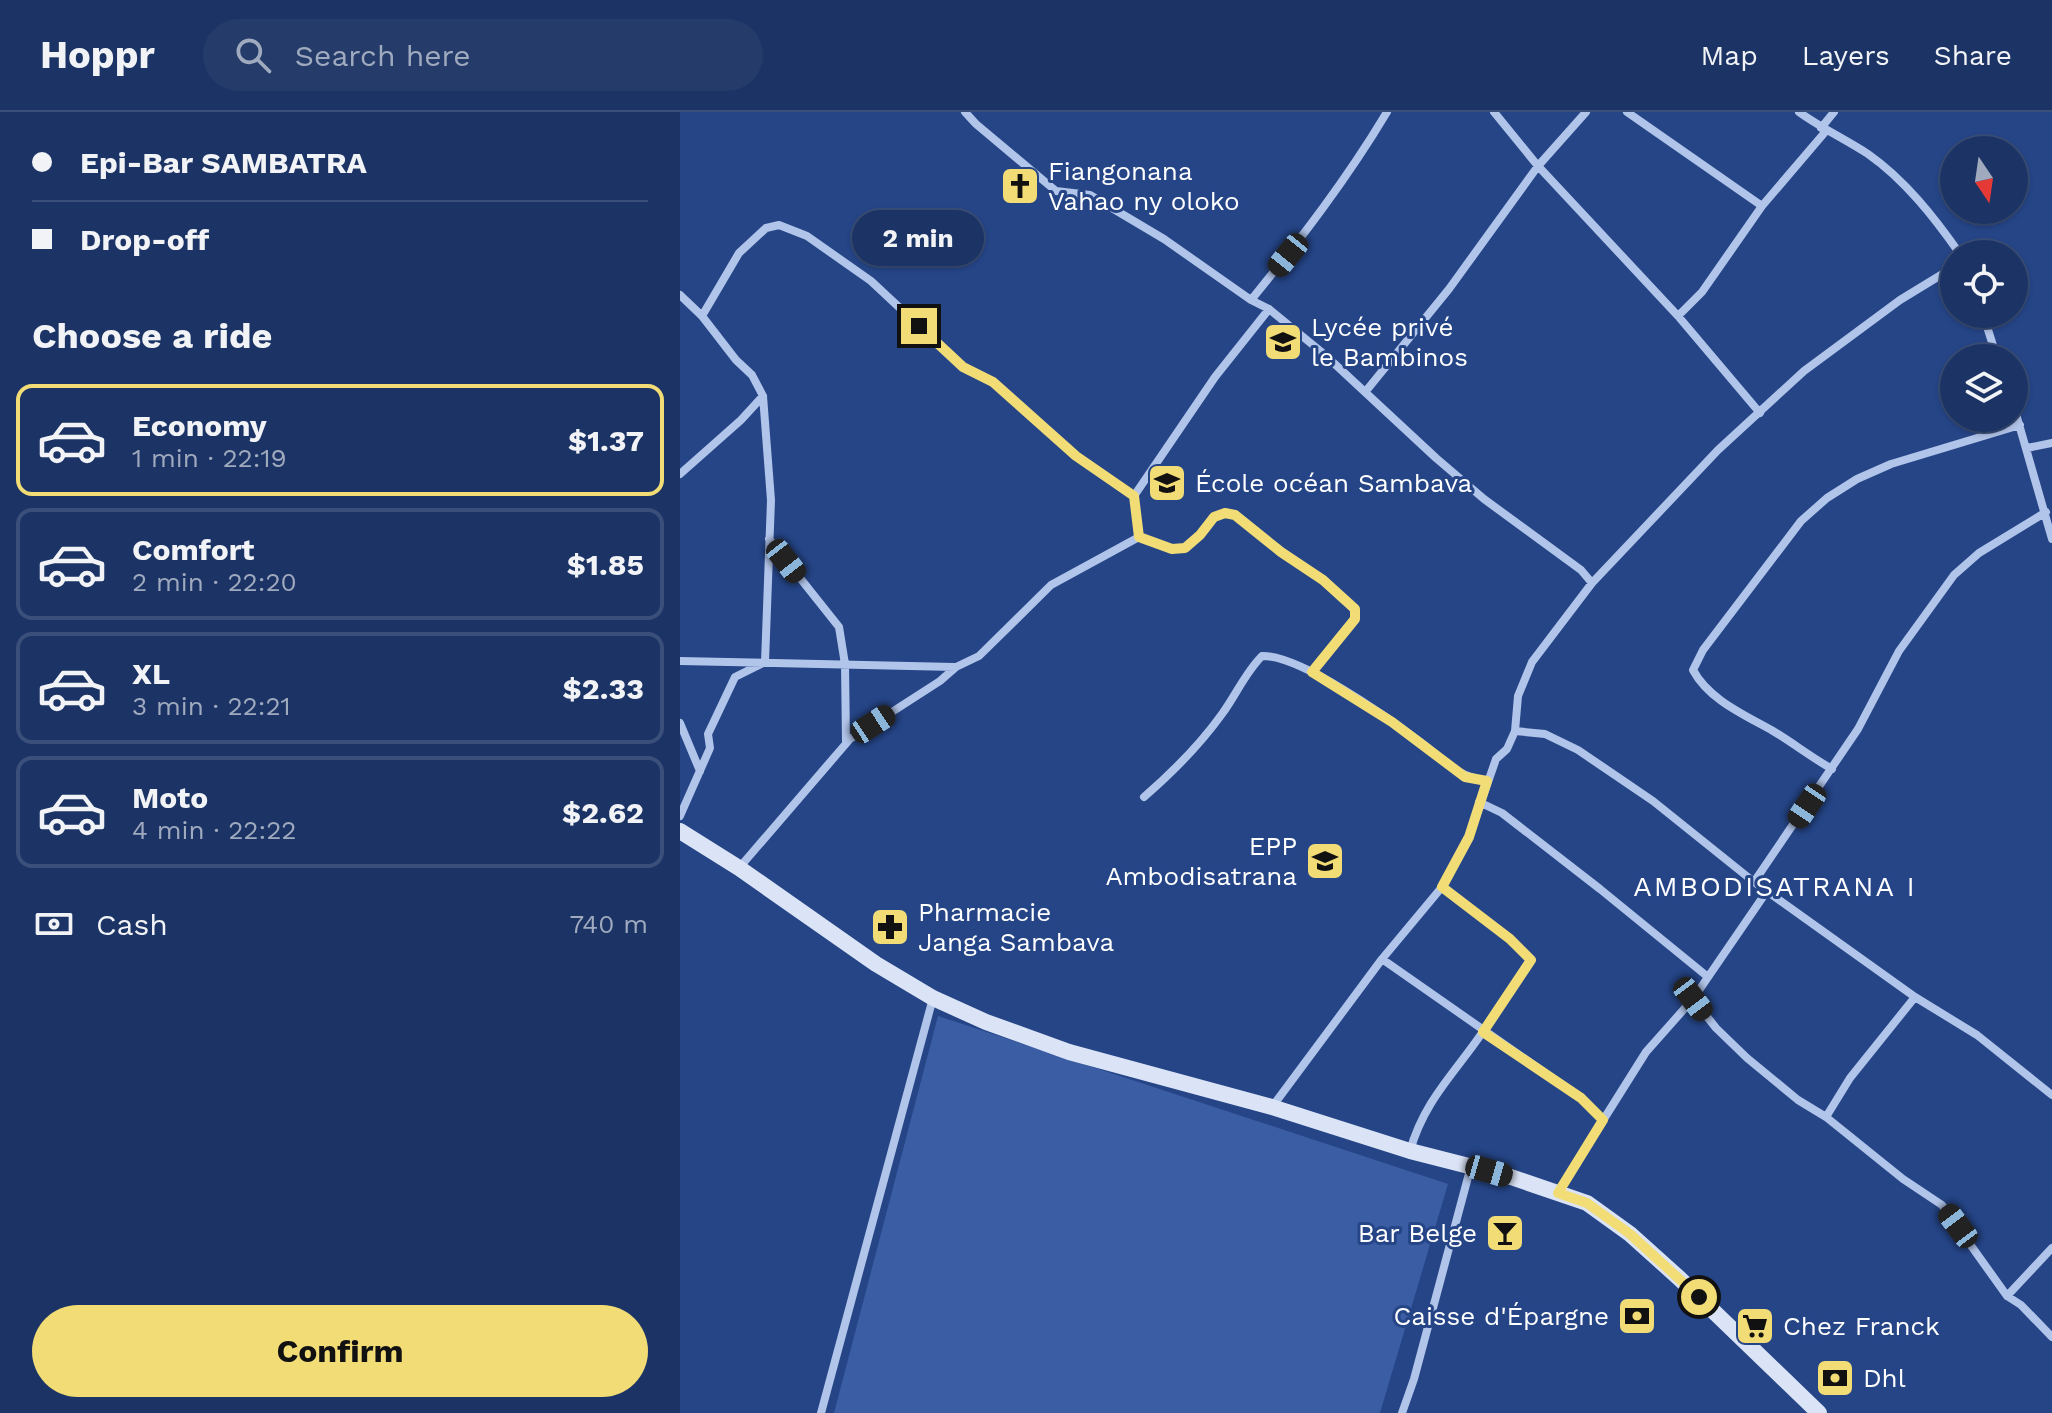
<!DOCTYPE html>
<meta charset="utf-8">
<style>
body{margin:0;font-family:"Work Sans",sans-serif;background:#253c6b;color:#f1f3f6;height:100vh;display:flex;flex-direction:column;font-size:30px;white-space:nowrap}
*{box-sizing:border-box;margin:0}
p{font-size:26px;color:#a0aabf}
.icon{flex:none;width:44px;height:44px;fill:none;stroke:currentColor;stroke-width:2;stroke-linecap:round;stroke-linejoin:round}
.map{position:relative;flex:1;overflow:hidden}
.details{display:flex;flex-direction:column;background:#1c3465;width:680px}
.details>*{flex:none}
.top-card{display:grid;align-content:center;height:176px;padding:0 32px;background:#1c3465}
.needle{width:52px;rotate:167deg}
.controls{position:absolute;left:1260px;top:24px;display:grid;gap:16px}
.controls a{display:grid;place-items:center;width:88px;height:88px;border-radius:50%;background:#1c3465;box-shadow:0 2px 6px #0004,0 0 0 2px #3a4f79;font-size:40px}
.end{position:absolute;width:36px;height:36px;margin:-18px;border:10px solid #f2dc76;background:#111;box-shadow:0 0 0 4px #111}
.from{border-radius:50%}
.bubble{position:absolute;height:56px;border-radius:28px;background:#1c3465;box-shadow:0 2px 6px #0004,0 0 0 2px #3a4f79;font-size:26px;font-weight:700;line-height:56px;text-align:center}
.car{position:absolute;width:24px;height:48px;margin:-24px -12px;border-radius:10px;box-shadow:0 0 6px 2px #0007;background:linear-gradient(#222 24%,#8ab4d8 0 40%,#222 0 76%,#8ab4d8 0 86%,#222 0)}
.top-card b{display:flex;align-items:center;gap:28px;height:76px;font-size:30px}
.top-card b+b{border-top:2px solid #3a4f79}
.top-card i{width:20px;height:20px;background:#f1f3f6}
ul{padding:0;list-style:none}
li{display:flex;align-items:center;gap:24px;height:112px;margin:0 16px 12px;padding:0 16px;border:4px solid #3a4f79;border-radius:16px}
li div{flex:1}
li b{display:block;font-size:30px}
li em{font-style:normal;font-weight:700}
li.on{border-color:#f2dc76}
li>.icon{width:72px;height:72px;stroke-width:1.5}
h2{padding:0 32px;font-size:36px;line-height:96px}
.pay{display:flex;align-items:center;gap:20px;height:88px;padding:0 32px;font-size:30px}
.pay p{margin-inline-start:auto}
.action{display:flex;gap:16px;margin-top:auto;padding:16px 32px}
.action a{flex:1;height:92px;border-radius:48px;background:#f2dc76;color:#111;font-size:32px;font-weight:700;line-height:92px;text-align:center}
header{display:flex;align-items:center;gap:48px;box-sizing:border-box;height:112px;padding:0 40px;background:#1c3465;border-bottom:2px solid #3a4f79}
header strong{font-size:38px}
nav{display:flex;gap:44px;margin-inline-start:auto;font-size:28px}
.search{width:560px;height:72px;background:#253c6b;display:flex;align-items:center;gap:20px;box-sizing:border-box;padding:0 28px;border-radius:44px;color:#a0aabf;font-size:30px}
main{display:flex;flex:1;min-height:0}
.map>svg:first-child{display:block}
.green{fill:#3a5da4}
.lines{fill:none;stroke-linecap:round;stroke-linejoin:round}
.minor{stroke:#b1c4e9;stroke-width:8}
.secondary{stroke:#dbe4f7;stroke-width:16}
.route{stroke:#f2dc76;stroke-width:10}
.labels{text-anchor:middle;stroke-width:6;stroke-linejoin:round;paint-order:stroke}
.poi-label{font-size:26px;fill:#fff;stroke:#254587;text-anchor:start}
.neighbourhood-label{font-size:28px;letter-spacing:2px;fill:#fff;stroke:#254587}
</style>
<header>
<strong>Hoppr</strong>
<div class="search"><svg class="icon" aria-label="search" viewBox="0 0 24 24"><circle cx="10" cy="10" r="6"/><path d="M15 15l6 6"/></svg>Search here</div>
<nav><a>Map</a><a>Layers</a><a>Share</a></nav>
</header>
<main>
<section class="details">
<div class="top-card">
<b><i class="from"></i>Epi-Bar SAMBATRA</b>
<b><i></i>Drop-off</b>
</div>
<h2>Choose a ride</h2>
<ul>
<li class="on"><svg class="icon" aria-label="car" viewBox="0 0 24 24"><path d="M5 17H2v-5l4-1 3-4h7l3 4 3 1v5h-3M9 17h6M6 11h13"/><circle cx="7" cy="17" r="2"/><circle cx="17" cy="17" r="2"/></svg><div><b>Economy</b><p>1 min · 22:19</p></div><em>$1.37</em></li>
<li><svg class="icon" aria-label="car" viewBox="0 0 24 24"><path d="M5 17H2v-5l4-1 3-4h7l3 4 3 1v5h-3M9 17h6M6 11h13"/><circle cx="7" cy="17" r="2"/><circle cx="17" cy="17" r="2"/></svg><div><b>Comfort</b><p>2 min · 22:20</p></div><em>$1.85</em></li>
<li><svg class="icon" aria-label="car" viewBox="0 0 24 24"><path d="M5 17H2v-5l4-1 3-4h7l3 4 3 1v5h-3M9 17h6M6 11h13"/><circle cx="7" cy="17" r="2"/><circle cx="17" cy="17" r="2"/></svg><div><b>XL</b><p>3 min · 22:21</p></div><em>$2.33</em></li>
<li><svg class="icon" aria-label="car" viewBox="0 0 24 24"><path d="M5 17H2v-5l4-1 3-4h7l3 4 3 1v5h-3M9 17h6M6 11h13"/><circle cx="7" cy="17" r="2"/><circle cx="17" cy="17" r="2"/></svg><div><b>Moto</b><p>4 min · 22:22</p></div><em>$2.62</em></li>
</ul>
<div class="pay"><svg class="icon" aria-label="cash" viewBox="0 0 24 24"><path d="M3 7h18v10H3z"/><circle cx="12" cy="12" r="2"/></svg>Cash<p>740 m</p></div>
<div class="action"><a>Confirm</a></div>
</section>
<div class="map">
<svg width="1372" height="1301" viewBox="0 0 1372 1301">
<rect width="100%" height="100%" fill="#254587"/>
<path class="green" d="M258 904 768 1072 700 1301H154Z"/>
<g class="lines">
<path class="minor" d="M285 0 296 12 376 79 410 83 484 127 571 188 589 197 644 242 756 346 804 387 901 458 912 471
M814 0 858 54 998 204 1022 180 1082 94 1146 19
M947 0 1082 94
M1119 0C1141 16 1165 27 1188 42 1225 68 1254 105 1280 142
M1141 16 1154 0
M1300 142 1317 135
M0 183 22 204 56 248 72 263 83 284 91 388 85 550 55 565 28 622 30 636 0 704
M571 188C620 128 667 67 707 0
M1303 202 1317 246
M22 204 59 141 86 116 99 113 127 124 191 169 283 255 313 270 396 344 454 384
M998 204 1080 301
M686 279 769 177 858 54 906 0
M1334 295 1372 427
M1347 336 1372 331
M0 362 61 308 83 284
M459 425 492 437 505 436 520 423 534 405 545 401 555 403 601 440 643 468 675 497V507L632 560
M89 427 159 515 165 552 166 631
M0 549 275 555
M0 611 20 659
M835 619 865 622 898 638 973 689 1074 770 1235 885 1297 923 1372 983
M1152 657C1131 645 1113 631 1093 619 1065 603 1029 588 1013 558L1023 538 1121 409 1147 386 1177 367 1211 352 1340 313
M464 685C494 659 519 634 542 602 556 583 565 561 582 544 620 543 707 605 739 629 766 649 773 663 807 669
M799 690 822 701 920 777 1028 865
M59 756 170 627 260 569 276 555 299 544 371 473 459 425 454 384 535 265 589 197
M1074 770 1178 617 1219 539 1274 463 1299 441 1366 400
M702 847 901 986 923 1008
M1013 887 1036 916 1067 946 1118 988 1146 1005 1223 1067 1262 1093 1327 1184 1341 1193 1372 1225
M592 995 702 847 762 775 789 725 816 647 827 637 835 619 838 584 852 550 912 471 1038 338 1124 259 1220 188 1274 155
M1146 1005 1170 966 1235 885
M730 1039C744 989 774 962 802 921 818 897 835 873 851 848L830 827 762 775
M878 1080 966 940 1013 887 1087 779
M1327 1184 1372 1136
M141 1301 253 886
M722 1301 734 1267 791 1054"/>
<path class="secondary" d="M0 719 59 756 196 852 253 886 306 910 389 940 592 995 730 1039 828 1064 907 1091 950 1122 999 1166 1139 1301"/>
</g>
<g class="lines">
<path class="route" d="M239 214 283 255 313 270 396 344 454 384 459 425 492 437 505 436 520 423 534 405 545 401 555 403 601 440 643 468 675 497V507L632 560 712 610 785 665 807 669 789 725 762 775 830 827 851 848 803 920 901 986 923 1008 878 1081 907 1091 950 1122 1019 1185"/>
</g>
<defs>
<g id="church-square" transform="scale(2)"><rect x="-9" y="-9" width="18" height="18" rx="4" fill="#f2dc76" stroke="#254587"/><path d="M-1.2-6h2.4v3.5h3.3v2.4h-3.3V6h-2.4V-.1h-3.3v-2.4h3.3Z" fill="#111"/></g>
<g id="school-square" transform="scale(2)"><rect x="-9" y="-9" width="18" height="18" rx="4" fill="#f2dc76" stroke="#254587"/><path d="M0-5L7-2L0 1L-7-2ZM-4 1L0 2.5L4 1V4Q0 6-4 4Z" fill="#111"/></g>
<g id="pharmacy-square" transform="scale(2)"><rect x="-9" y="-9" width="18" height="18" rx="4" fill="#f2dc76" stroke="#254587"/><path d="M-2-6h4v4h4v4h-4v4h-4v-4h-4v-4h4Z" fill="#111"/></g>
<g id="bar-square" transform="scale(2)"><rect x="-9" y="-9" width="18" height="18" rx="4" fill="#f2dc76" stroke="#254587"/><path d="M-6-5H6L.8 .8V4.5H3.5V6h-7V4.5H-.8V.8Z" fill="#111"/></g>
<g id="bank-square" transform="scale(2)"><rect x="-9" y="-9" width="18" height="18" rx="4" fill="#f2dc76" stroke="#254587"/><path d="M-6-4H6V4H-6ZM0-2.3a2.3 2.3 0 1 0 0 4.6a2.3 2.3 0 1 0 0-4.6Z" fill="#111"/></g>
<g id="supermarket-square" transform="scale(2)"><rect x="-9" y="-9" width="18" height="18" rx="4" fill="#f2dc76" stroke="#254587"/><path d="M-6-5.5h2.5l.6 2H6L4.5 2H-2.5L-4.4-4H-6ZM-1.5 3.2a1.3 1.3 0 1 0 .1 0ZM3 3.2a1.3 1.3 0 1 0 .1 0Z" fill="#111"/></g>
</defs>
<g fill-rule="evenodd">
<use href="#church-square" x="340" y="74"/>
<use href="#school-square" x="603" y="230"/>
<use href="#school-square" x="487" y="371"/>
<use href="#school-square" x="645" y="749"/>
<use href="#pharmacy-square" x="210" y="815"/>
<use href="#bar-square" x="825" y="1121"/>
<use href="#bank-square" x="957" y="1204"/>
<use href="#supermarket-square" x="1075" y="1214"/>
<use href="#bank-square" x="1155" y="1266"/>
</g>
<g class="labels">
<g class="poi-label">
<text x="368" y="68">Fiangonana<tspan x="368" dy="30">Vahao ny oloko</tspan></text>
<text x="631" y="224">Lycée privé<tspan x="631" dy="30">le Bambinos</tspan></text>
<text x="515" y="380">École océan Sambava</text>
<text x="617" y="743" text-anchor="end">EPP<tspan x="617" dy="30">Ambodisatrana</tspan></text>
<text x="238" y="809">Pharmacie<tspan x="238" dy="30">Janga Sambava</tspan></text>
<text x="797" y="1130" text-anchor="end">Bar Belge</text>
<text x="929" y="1213" text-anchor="end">Caisse d'Épargne</text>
<text x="1103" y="1223">Chez Franck</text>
<text x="1183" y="1275">Dhl</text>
</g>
<g class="neighbourhood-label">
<text x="1095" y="784">AMBODISATRANA I</text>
</g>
</g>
</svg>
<div class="controls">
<a><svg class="needle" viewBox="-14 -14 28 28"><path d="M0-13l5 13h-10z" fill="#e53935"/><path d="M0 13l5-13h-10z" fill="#a0aabf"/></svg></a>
<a><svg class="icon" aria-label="locate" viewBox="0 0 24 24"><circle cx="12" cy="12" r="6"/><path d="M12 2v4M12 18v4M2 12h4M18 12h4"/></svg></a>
<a><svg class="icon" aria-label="layers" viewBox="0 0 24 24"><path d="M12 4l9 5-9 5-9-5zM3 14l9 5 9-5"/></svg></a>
</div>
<i class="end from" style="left:1019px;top:1185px"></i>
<i class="end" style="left:239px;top:214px"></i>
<div class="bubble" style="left:172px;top:98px;width:132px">2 min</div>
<i class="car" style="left:608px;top:143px;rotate:219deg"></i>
<i class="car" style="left:106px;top:449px;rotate:142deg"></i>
<i class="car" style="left:193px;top:612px;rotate:57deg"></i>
<i class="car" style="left:1127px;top:694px;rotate:214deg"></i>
<i class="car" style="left:1013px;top:887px;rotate:143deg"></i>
<i class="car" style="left:809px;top:1059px;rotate:106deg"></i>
<i class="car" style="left:1278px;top:1114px;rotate:323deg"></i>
</div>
</main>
